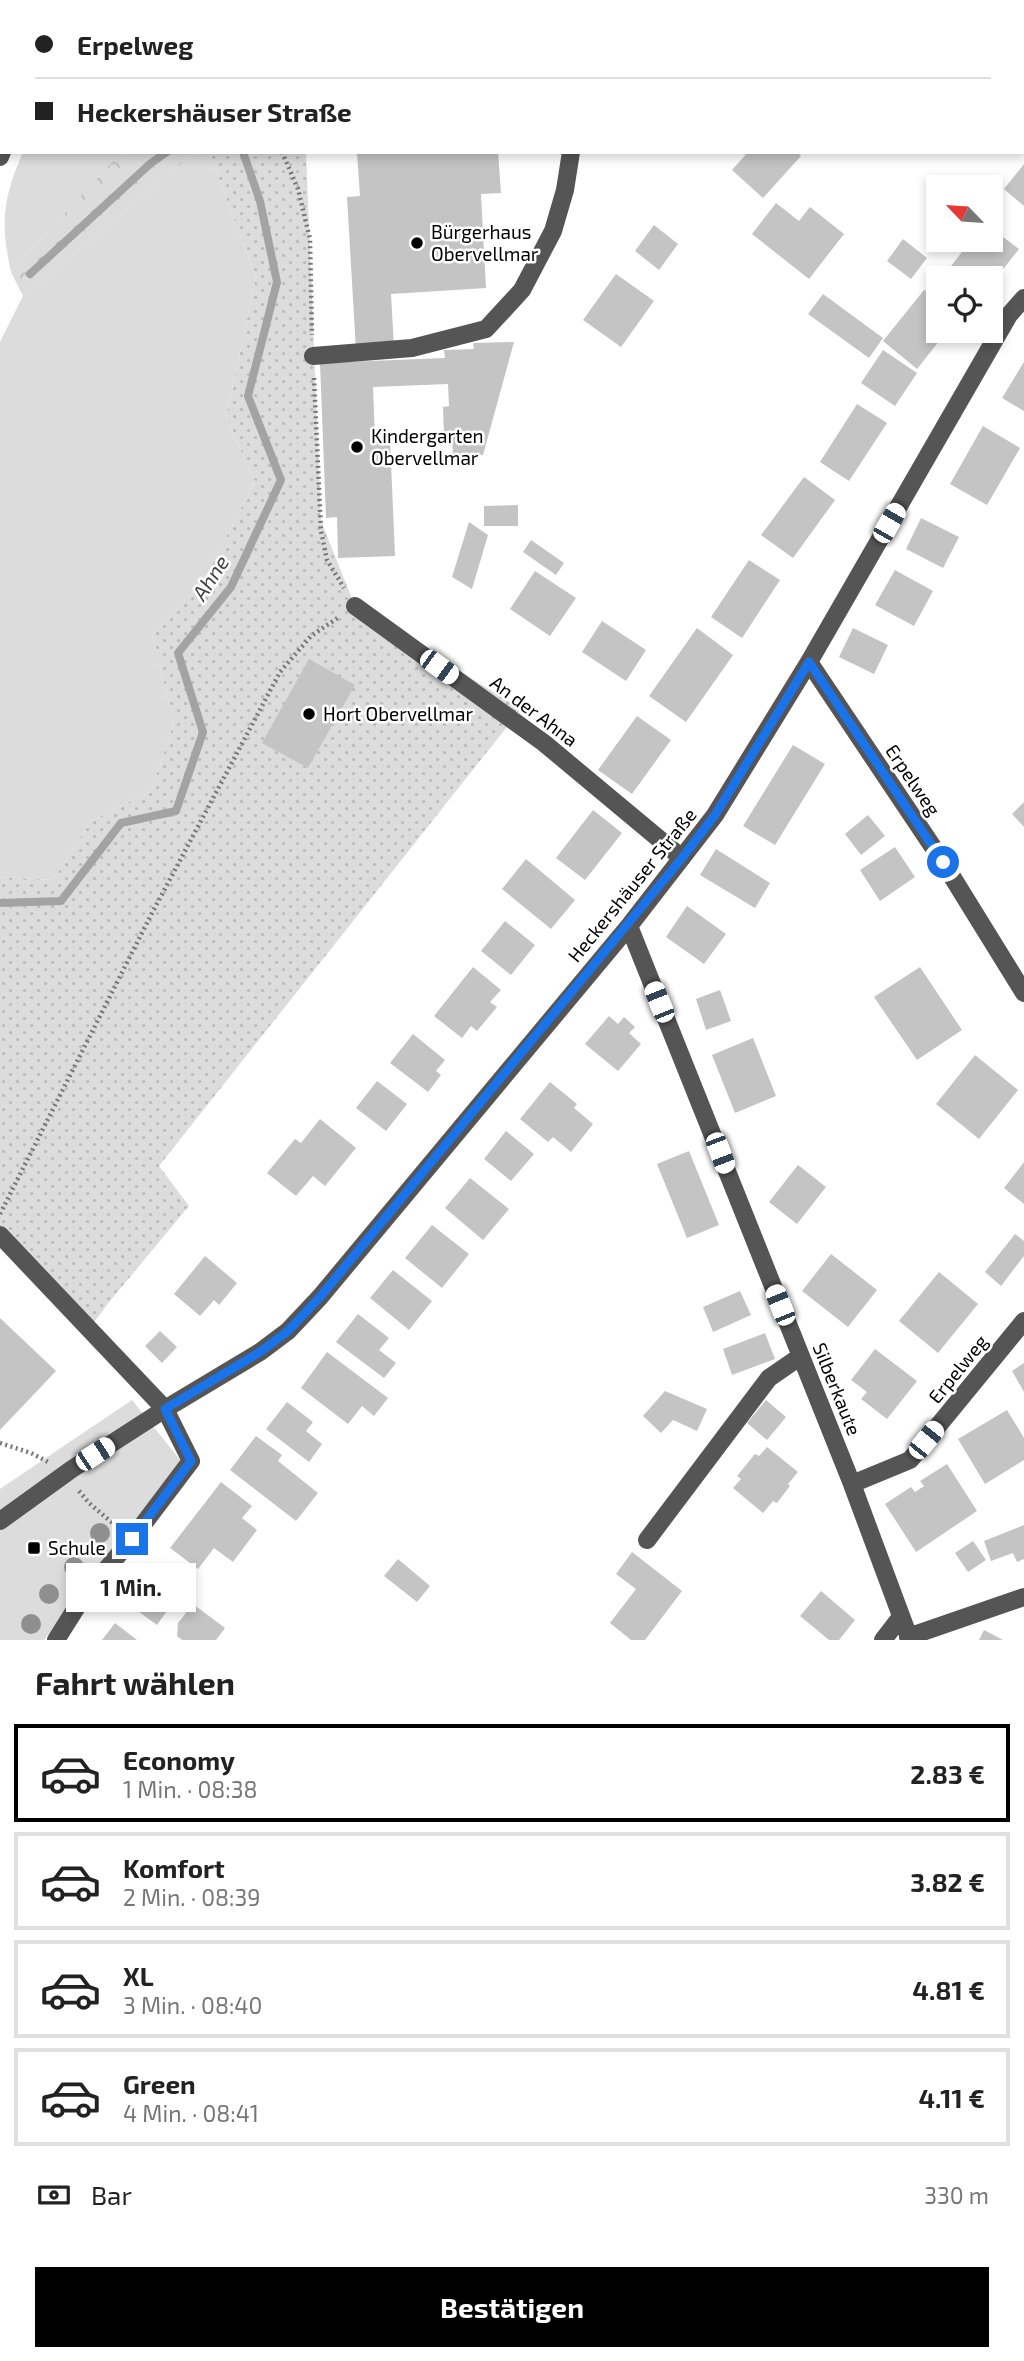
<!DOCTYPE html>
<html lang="de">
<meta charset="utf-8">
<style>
body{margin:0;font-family:"Exo 2",sans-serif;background:#f6f6f6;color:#222;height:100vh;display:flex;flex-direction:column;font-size:26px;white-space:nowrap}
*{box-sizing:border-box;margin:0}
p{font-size:23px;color:#767676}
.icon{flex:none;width:38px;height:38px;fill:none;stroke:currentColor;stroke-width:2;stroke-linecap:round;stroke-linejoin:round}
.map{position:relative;height:1640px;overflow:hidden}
.drawer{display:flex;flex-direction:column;background:#fff;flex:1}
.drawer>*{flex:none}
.hud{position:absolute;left:0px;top:0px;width:1026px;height:154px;box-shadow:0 4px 10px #0003;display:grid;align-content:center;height:154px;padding:0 35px;background:#fff}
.needle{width:46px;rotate:295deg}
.controls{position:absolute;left:926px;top:175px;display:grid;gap:14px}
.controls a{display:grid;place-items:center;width:77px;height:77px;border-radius:0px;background:#fff;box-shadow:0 4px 10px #0003;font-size:35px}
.end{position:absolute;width:32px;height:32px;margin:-16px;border:9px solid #1a73e8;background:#fff;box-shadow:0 0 0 4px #fff}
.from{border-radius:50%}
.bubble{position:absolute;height:49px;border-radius:0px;background:#fff;box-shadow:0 4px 10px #0003;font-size:23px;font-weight:700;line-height:49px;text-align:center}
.car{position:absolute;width:21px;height:42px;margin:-21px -10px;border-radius:9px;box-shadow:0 0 5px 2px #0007;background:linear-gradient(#fff 24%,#345 0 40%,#fff 0 76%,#345 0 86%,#fff 0)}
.hud b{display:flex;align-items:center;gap:24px;height:66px;font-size:26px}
.hud b+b{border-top:2px solid #e0e0e0}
.hud i{width:18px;height:18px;background:#222}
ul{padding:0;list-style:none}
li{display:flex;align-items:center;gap:21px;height:98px;margin:0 14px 10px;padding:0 21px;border:4px solid #e0e0e0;border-radius:0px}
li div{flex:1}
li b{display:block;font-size:26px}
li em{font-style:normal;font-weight:700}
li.on{border-color:#000}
li>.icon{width:63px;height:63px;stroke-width:1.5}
h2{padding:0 35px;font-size:32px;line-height:84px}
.pay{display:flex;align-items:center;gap:18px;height:77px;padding:0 35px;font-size:26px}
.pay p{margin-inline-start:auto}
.action{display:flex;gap:14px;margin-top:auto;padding:14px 35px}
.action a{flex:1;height:80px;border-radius:0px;background:#000;color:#fff;font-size:28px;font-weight:700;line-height:80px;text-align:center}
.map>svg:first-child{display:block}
.grass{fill:#dcdcdc}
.forest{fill:url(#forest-crowns)}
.park{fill:url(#park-dots)}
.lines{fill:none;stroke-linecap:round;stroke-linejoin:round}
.stream{stroke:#a3a3a3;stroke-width:8}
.building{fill:#c4c4c4}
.major-casing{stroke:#dbdbdb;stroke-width:20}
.path{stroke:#777;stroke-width:4.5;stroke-dasharray:2 3.5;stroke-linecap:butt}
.minor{stroke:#555;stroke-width:18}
.major{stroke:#000;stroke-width:18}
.tree{fill:#8f8f8f}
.route{stroke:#1a73e8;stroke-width:9}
.poi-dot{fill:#000;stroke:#fff;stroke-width:2.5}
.labels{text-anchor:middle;stroke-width:5;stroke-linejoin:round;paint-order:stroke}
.poi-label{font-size:19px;fill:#000;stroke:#fff;text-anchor:start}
.street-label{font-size:19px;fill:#000;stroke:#fff}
.water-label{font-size:21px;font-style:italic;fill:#444;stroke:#fff}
</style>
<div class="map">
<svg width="1024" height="1640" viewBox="0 0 1024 1640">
<defs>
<pattern id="forest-crowns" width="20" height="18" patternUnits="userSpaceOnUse" patternTransform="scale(1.75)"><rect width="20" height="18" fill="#dcdcdc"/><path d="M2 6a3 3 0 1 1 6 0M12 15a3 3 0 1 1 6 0" fill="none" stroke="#bbb"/></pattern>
<pattern id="park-dots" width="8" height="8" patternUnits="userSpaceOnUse" patternTransform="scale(1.75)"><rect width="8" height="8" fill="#dcdcdc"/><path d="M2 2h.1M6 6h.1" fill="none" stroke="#bbb" stroke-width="1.8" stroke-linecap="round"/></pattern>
</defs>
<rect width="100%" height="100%" fill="#fff"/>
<path class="grass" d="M23 152H127L117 158 11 272C0 223 3 198 23 152Z
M195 152H209L256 277 226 418 255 481 204 581 152 635 174 723 151 791 91 821 53 880 0 877V342L23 296Z
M132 1400 181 1461 44 1640H0V1489Z"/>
<path class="forest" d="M127 152H195L23 296 11 272 117 157Z"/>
<path class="park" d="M318 0H527L315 2Z
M209 152H306L321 521 355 606 521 709 159 1166 189 1206 110 1301 89 1329 0 1235V877L53 880 91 821 151 791 174 723 152 635 204 581 255 481 226 418 256 277Z"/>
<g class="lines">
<path class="stream" d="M315 2 318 0
M30 274 151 163 167 152
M0 903 61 901 121 823 176 811 203 732 178 653 231 587 281 480 248 396 277 282 260 201 243 152"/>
</g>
<path class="building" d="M389 152H498L501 193 481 194 486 288 391 294 394 347 356 350 347 197 360 196 357 154Z
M748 152H797L801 156 763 198 732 170Z
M1024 164V206L1004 189Z
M776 203 799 221 810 207 844 234 809 279 752 234Z
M654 225 678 244 659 270 635 251Z
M990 227 1019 249 990 286V278H942L971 240H990Z
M903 239 927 258 911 279 887 261Z
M616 274 654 301 621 347 583 320Z
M924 290 938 301V331H947L917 369 883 341Z
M823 294 883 338 869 358 808 314Z
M514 342 483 455 453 457 452 436 444 437 443 407 449 406 448 384 373 387 375 439H390L395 556 338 558 337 517 326 518 320 363 445 358 444 350 474 349 473 343Z
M883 350 917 373 895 406 861 383Z
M1024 362V411L1002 398Z
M857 404 887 423 849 481 820 462Z
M983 426 1020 448 987 505 950 484Z
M804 477 835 500 793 558 761 535Z
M518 505V526H484V506Z
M921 518 959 537 943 568 906 549Z
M469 522 488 535 472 589 452 577Z
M531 540 564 563 556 575 523 552Z
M749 560 780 580 742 638 711 617Z
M895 570 933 591 914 626 875 605Z
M535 571 576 598 550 636 510 609Z
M602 621 646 650 626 681 582 652Z
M697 628 733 655 686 722 649 696Z
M853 628 888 645 874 674 839 657Z
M309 659 355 685 308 768 262 743Z
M637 716 671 740 632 794 598 770Z
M793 745 825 764 775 845 743 826Z
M1024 802V827L1012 814Z
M593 810 622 833 585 880 556 858Z
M868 815 885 836 861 855 845 834Z
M895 847 915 877 880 901 860 870Z
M716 849 770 883 755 908 700 875Z
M526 859 575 900 551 929 502 889Z
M687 906 726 934 704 964 666 937Z
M505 921 535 945 511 975 481 951Z
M473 967 501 990 490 1002 497 1007 477 1031 471 1026 462 1038 434 1016Z
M920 967 962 1030 917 1060 874 997Z
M720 990 731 1021 706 1030 696 999Z
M609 1016 618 1024 624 1017 635 1027 629 1033 641 1044 618 1071 585 1044Z
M413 1034 445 1060 436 1071 441 1075 428 1092 390 1063Z
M753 1038 776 1096 735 1113 712 1055Z
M975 1055 1018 1090 979 1139 936 1104Z
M377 1081 407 1104 386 1131 356 1108Z
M550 1082 577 1104 574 1108 593 1124 571 1152 553 1137 548 1142 520 1119Z
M320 1119 356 1148 325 1186 313 1176 296 1196 267 1173 295 1139 301 1143Z
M506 1131 534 1154 511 1181 484 1159Z
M689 1151 719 1225 687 1238 657 1164Z
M1024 1162V1204L1004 1188Z
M798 1165 826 1187 797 1224 769 1202Z
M470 1178 509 1209 483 1240 445 1208Z
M432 1225 469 1254 442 1288 405 1258Z
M1015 1234 1024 1241V1256L1001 1286 985 1272Z
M831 1254 877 1290 848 1327 802 1291Z
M205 1256 237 1283 219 1305 214 1300 200 1316 174 1294Z
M393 1270 432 1301 409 1330 370 1298Z
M939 1272 978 1304 938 1353 899 1321Z
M740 1291 751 1315 713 1332 703 1307Z
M358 1314 389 1338 379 1350 396 1363 384 1378 336 1342Z
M0 1318 56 1371 0 1430Z
M160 1331 177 1347 162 1363 145 1346Z
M765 1333 775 1359 732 1375 723 1349Z
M875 1349 917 1381 887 1419 861 1399 867 1392 851 1380Z
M327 1352 388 1398 374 1416 362 1406 348 1424 301 1388Z
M1024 1363V1392L1012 1371Z
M665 1391 707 1409 697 1431 673 1420 661 1433 643 1416Z
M766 1400 786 1417 767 1440 747 1423Z
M287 1402 313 1422 306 1431 322 1444 309 1462 266 1429Z
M1007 1410 1024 1438V1460L985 1484 958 1439Z
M256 1436 282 1455 278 1461 318 1493 296 1521 230 1470Z
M767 1447 798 1472 788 1484 790 1486 777 1503 773 1501 763 1513 733 1488 741 1479 737 1476 755 1454 759 1456Z
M947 1464 977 1511 916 1552 885 1504 911 1487 915 1492 924 1486 920 1481Z
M221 1482 252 1506 242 1518 257 1530 233 1562 214 1548 198 1569 170 1548Z
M1024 1525V1559L1017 1562 1013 1553 991 1561 984 1541Z
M973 1541 986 1560 968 1572 955 1553Z
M632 1552 682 1591 645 1640H631L610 1623 636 1589 616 1574Z
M398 1559 430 1586 417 1602 384 1576Z
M147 1571 179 1594 157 1625 124 1601Z
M821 1591 855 1620 839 1640H829L800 1616Z
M193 1604 225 1628 216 1640H182L177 1636 178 1623Z
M115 1623 137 1640H102Z
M984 1630 1003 1640H979Z"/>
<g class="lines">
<g class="major-casing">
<path id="major" d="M1024 9V8"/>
</g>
<path class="path" d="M282 152 298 189 310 239 312 335
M314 378 321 531 327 560 344 588
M0 1214 151 915 280 672 311 636 339 617
M0 1443 31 1453 48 1462
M79 1491 89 1503 116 1526"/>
<path class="minor" d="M885 0V2
M66 2V0
M711 2V0
M0 65H2
M0 157 2 152
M313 356 412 348 486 329 522 290 553 231 565 190 571 152
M355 606 544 743 682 858
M809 662 943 862 1024 993
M629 926 852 1484 910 1640
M0 1235 165 1409 191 1461 132 1539 85 1594 56 1640
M852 1484 910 1460 1024 1321
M0 1521 72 1469 165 1409 260 1352 288 1331 320 1297 629 926 715 815 809 662 1009 315 1024 298
M647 1540 769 1378 801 1356
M908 1637 1024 1597
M883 1640 900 1618"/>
<use href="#major" class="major"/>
</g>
<g class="tree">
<circle cx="100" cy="1533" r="10"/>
<circle cx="74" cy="1567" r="10"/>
<circle cx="49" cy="1594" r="10"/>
<circle cx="31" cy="1624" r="10"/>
</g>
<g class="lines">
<path class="route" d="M132 1539 191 1461 165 1409 260 1352 288 1331 320 1297 682 858 715 815 809 662 943 862"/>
</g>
<g class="poi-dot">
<circle cx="417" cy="243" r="7"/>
<circle cx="357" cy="447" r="7"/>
<circle cx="309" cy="714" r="7"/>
<rect x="27" y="1541" width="14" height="14" rx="3.5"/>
</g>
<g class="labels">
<g class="poi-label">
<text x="431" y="239">Bürgerhaus<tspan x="431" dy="22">Obervellmar</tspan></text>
<text x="371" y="443">Kindergarten<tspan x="371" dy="22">Obervellmar</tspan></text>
<text x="323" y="721">Hort Obervellmar</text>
<text x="48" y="1555">Schule</text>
</g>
<g class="street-label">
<text transform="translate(534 711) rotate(37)" y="7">An der Ahna</text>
<text transform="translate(913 780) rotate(56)" y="7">Erpelweg</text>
<text transform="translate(632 885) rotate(-51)" y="7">Heckershäuser Straße</text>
<text transform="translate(958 1369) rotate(-51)" y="7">Erpelweg</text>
<text transform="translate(837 1389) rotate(68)" y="7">Silberkaute</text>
</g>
<g class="water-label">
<text transform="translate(211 578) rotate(-57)" y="7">Ahne</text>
</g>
</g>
</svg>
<div class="controls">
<a><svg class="needle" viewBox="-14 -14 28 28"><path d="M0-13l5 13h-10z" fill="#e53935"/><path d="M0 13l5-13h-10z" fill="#767676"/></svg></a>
<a><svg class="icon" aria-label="locate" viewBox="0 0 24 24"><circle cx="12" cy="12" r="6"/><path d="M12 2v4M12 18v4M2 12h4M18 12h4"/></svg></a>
</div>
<i class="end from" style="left:943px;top:862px"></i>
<i class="end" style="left:132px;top:1539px"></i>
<div class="bubble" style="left:66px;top:1563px;width:130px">1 Min.</div>
<i class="car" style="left:889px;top:523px;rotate:30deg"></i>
<i class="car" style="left:439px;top:667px;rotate:126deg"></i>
<i class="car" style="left:659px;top:1002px;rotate:338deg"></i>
<i class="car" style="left:720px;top:1153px;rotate:159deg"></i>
<i class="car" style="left:780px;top:1305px;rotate:338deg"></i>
<i class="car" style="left:926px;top:1440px;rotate:39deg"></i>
<i class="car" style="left:95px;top:1454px;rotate:57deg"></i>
<div class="hud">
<b><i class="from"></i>Erpelweg</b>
<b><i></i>Heckershäuser Straße</b>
</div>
</div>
<section class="drawer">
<h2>Fahrt wählen</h2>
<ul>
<li class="on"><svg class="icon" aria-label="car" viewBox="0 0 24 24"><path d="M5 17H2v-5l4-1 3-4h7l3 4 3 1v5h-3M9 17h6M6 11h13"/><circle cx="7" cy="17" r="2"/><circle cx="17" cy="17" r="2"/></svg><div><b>Economy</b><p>1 Min. · 08:38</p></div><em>2.83 €</em></li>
<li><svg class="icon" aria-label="car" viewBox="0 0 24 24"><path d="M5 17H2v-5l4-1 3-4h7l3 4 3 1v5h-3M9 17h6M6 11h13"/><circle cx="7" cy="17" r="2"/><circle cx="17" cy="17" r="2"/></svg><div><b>Komfort</b><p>2 Min. · 08:39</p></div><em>3.82 €</em></li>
<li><svg class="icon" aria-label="car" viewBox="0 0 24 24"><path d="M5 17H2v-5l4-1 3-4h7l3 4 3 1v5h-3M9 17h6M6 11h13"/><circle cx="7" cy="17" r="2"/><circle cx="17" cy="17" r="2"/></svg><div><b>XL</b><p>3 Min. · 08:40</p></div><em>4.81 €</em></li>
<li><svg class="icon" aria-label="car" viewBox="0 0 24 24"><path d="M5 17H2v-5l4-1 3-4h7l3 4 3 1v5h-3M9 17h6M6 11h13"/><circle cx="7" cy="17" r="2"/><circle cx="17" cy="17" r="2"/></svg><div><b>Green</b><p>4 Min. · 08:41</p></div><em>4.11 €</em></li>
</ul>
<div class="pay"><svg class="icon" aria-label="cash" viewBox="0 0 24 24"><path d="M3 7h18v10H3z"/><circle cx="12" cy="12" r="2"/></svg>Bar<p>330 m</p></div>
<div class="action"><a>Bestätigen</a></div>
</section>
